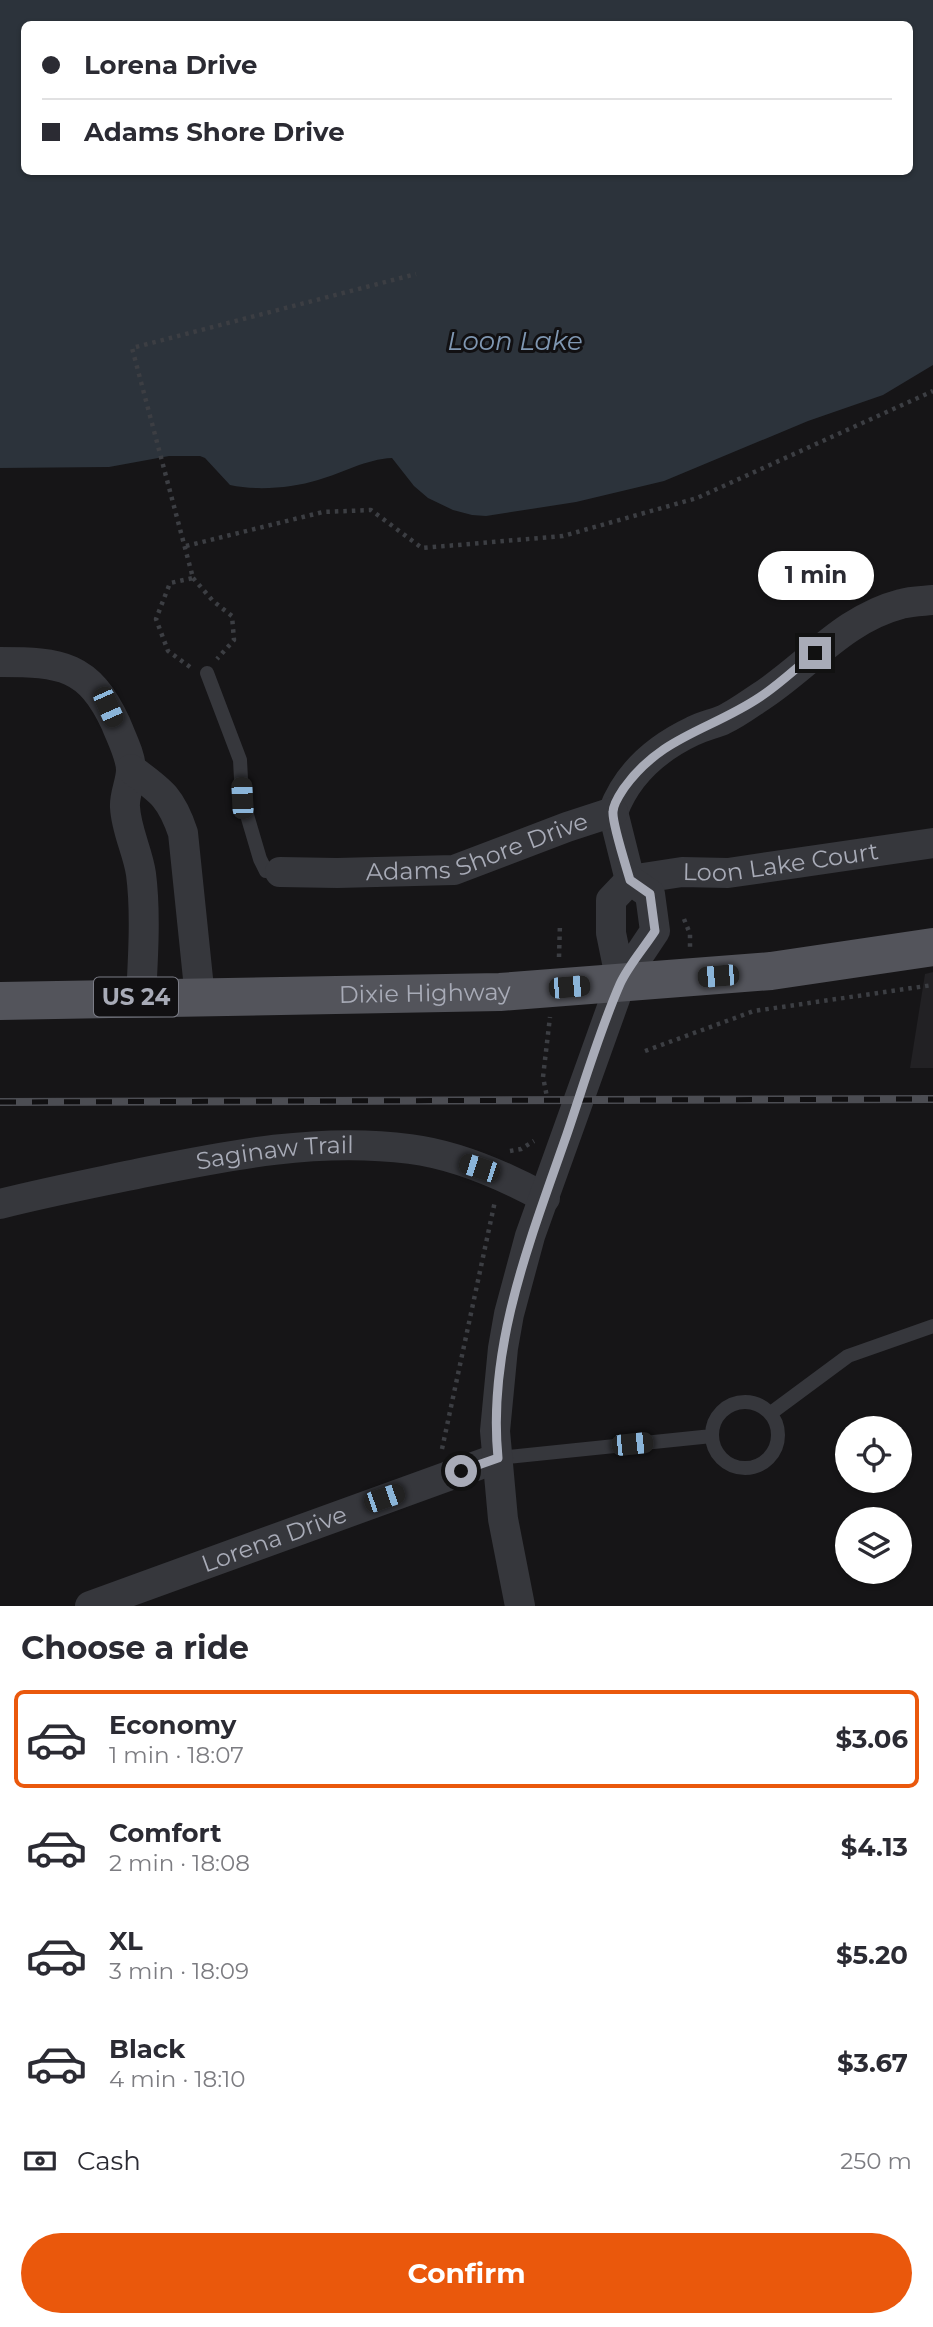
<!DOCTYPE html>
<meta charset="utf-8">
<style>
body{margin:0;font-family:Montserrat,sans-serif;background:#f2f2f3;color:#2b2b33;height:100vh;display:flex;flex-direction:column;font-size:26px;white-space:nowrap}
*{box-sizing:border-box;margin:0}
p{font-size:23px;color:#7c7c81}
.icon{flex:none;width:38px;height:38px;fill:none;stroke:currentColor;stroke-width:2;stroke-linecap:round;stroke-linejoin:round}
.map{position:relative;height:1606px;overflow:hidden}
.details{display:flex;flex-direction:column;background:#fff;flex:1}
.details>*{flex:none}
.guide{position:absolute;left:21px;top:21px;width:892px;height:154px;border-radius:10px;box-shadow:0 2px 5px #0004;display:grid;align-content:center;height:154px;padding:0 21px;background:#fff}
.controls{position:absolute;left:835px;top:1416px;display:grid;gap:14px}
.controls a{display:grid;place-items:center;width:77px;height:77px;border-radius:50%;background:#fff;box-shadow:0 2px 5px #0004;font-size:35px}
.end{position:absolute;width:32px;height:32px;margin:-16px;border:9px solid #a8abb7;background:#111;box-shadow:0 0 0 4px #111}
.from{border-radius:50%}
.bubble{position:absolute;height:49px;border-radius:24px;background:#fff;box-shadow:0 2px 5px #0004;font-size:23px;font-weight:700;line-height:49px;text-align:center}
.car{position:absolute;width:21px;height:42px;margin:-21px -10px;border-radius:9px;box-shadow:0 0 5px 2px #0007;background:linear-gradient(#222 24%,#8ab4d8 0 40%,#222 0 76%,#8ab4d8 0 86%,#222 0)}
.guide b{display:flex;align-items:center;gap:24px;height:66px;font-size:26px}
.guide b+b{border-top:2px solid #e1e1e2}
.guide i{width:18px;height:18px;background:#2b2b33}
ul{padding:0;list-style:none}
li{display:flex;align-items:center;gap:21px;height:98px;margin:0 14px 10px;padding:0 7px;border:4px solid transparent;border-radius:10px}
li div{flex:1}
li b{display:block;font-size:26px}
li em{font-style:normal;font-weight:700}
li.on{border-color:#ea580c}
li>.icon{width:63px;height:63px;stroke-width:1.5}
h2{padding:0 21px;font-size:32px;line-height:84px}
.pay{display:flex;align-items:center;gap:18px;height:77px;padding:0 21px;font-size:26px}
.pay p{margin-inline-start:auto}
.button{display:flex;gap:14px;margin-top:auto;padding:14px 21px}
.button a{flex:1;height:80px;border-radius:42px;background:#ea580c;color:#fff;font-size:28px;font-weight:700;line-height:80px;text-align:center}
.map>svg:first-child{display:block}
.built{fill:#222124}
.water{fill:#2c333b;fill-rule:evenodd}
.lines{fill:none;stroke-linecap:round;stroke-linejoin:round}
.path{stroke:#3c3e43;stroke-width:4.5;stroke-dasharray:3.5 5;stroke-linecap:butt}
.service{stroke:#36373c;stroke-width:14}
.minor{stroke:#36373c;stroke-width:30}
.primary{stroke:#53545b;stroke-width:38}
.rail-casing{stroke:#4c4d53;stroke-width:8}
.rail{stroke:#111012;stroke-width:5;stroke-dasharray:16;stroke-linecap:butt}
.route{stroke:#a8abb7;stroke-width:9}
.labels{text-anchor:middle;stroke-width:6;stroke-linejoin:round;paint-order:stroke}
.shield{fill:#111012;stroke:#7b7c86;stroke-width:2}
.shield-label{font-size:23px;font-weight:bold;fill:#a8abb7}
.street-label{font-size:24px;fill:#a8abb7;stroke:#111012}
.water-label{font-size:26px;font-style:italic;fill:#7f97b2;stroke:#111012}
</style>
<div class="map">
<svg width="933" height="1606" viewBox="0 0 933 1606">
<rect width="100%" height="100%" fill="#161517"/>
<path class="built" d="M933 972V1068H910L925 974Z"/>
<path class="water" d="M0 0H933V365L883 395 808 421 664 481 576 502 486 516 472 515 453 510 428 498 414 486 392 458C366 459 343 473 318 480 292 488 257 491 230 485L205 458 200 456H169L109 467 0 468ZM24 24H910V172H24Z"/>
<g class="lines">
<path class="path" d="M186 546 323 512 371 510 422 548 563 536 697 498 933 391
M193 578 213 601 232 616 234 640 217 659
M190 667 168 651 156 619 170 583 193 578 132 348 416 274
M684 919 690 934V947
M559 957 560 923
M645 1051 754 1011 933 985
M548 1102 543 1077 550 1017
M510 1151 521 1149 534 1141
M442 1449 495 1201"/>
<path class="service" d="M207 673 240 760 242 798 260 859 266 871 280 872
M712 1435a33 33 0 1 1 66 0a33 33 0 1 1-66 0Z
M771 1413 848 1356 933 1326
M498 1458 712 1436"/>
<g class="minor">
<path d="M0 662C61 662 89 665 116 724 121 737 131 756 131 770 131 782 124 795 125 807 126 830 138 852 141 874 146 912 143 959 141 997"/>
<path d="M131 769C161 791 171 797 183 833L200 998"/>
<path d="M613 812C627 774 657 748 693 731 703 726 713 724 723 720 736 714 748 705 760 697 808 666 843 619 901 604 911 601 923 601 933 600"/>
<path id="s1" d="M613 812 630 880 682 872 728 873 933 843"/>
<path id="s2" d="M280 872 337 873 454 870 567 827 613 812"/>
<path id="s3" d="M0 1204C47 1192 94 1183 141 1173 230 1155 319 1137 410 1149 457 1155 503 1175 545 1198"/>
<path id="s4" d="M90 1606 498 1458"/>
<path d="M520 1606 503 1519 495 1431 503 1348 509 1314 530 1236 621 982 655 931 650 894 630 880 611 900V933L621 982"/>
</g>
<path class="primary" id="s5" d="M0 1001 500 992 771 971 933 947"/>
<g class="rail-casing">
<path id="rail" d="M0 1102 933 1099"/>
</g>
<use href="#rail" class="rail"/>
</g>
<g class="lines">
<path class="route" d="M461 1471 498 1458C487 1346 531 1238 567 1134 584 1084 599 1032 620 984 628 966 644 948 655 931L650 894 630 880C626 866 612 823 613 812 613 804 620 794 624 788 661 736 711 730 760 697 780 684 797 667 815 653"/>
</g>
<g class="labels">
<rect class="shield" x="94" y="977.5" width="84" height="39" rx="5"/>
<g class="shield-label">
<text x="136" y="1005">US 24</text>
</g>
<g class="street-label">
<text dy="8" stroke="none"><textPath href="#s2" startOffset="201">Adams Shore Drive</textPath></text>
<text dy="8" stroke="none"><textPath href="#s1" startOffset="222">Loon Lake Court</textPath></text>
<text dy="8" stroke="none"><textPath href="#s5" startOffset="425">Dixie Highway</textPath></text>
<text dy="8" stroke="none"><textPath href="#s3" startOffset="280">Saginaw Trail</textPath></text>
<text dy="8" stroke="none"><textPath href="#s4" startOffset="196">Lorena Drive</textPath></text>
</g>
<g class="water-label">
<text x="515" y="350">Loon Lake</text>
</g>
</g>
</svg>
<div class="controls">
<a><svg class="icon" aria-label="locate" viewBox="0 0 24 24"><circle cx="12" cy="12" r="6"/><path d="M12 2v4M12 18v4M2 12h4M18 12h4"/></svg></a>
<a><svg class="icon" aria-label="layers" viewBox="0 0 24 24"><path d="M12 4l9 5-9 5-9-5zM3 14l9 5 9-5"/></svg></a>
</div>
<i class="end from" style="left:461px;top:1471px"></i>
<i class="end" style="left:815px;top:653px"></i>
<div class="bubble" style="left:758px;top:551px;width:116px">1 min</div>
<i class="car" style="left:108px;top:707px;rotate:156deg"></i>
<i class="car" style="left:242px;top:798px;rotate:357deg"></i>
<i class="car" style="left:718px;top:976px;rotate:265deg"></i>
<i class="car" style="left:569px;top:987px;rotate:85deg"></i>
<i class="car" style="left:479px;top:1168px;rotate:288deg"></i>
<i class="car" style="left:632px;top:1444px;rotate:84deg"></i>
<i class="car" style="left:384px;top:1498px;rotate:71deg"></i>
<div class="guide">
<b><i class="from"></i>Lorena Drive</b>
<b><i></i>Adams Shore Drive</b>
</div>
</div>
<section class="details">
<h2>Choose a ride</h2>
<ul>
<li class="on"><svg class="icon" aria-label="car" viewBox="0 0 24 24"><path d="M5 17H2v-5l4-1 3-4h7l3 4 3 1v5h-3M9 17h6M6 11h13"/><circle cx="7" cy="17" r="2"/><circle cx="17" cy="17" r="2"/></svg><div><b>Economy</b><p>1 min · 18:07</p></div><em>$3.06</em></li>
<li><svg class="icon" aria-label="car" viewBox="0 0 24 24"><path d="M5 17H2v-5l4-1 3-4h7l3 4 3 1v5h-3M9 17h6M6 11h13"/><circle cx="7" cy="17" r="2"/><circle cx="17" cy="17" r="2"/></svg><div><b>Comfort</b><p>2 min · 18:08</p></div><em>$4.13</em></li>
<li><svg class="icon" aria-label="car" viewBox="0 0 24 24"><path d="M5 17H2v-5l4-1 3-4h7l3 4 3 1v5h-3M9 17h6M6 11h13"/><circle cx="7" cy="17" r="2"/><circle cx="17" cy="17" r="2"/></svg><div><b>XL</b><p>3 min · 18:09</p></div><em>$5.20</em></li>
<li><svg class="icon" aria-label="car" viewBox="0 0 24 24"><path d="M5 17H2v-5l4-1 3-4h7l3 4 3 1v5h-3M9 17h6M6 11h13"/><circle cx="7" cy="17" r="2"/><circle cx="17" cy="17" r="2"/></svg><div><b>Black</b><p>4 min · 18:10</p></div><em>$3.67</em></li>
</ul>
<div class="pay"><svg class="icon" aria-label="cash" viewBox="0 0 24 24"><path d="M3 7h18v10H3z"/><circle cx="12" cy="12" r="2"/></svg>Cash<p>250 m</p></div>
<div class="button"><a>Confirm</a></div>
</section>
